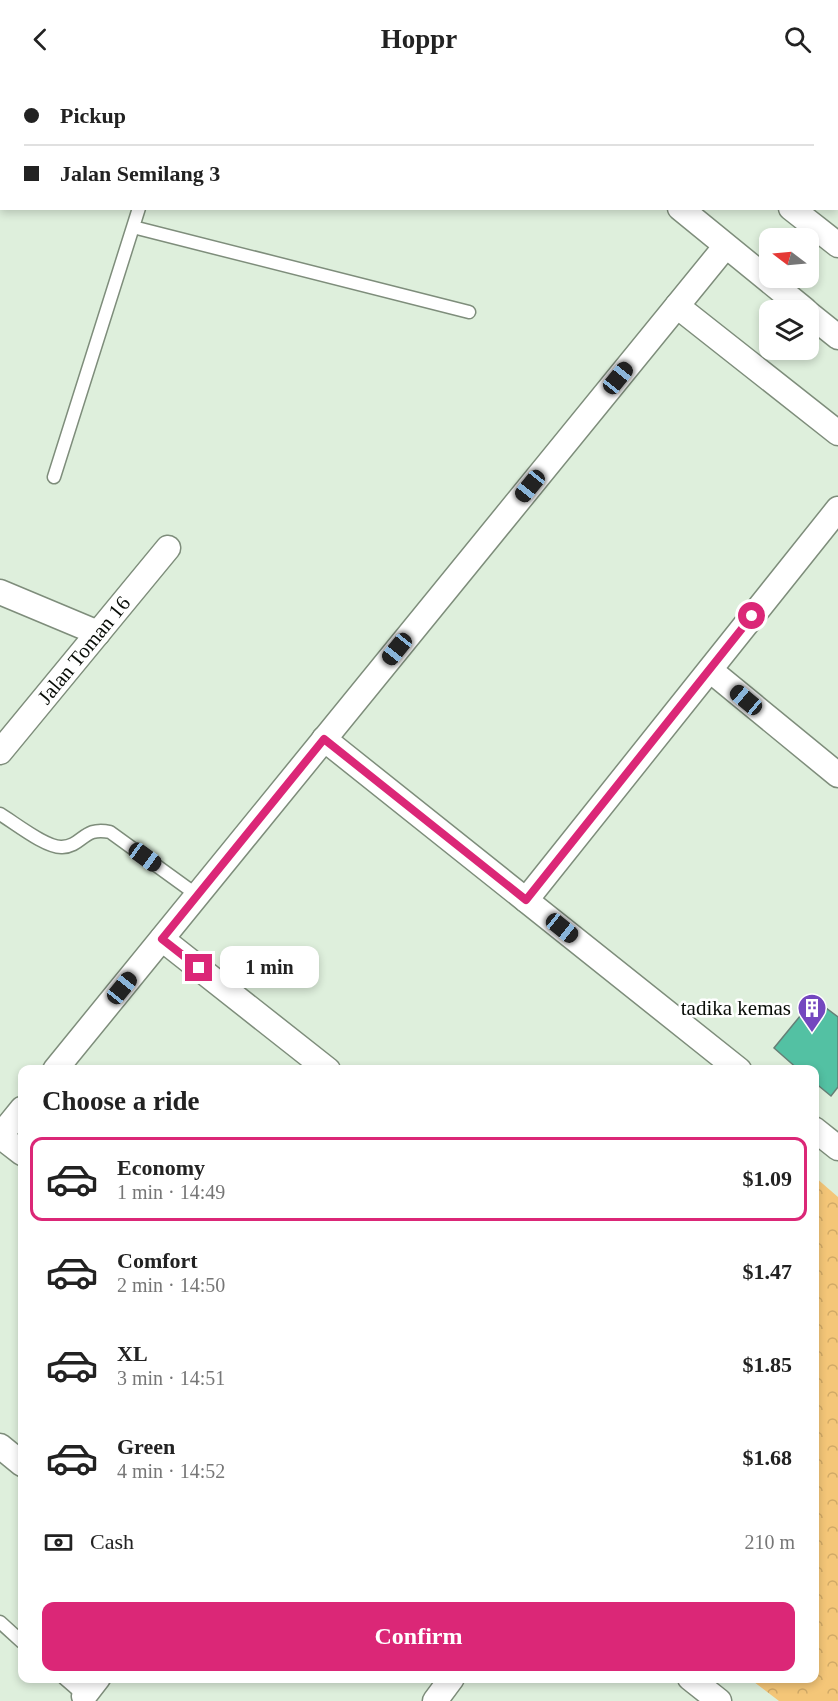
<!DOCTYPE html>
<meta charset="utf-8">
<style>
body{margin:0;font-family:"Times New Roman",serif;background:#f6f6f6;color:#222;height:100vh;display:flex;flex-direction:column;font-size:22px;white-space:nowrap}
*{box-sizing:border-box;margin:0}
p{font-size:20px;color:#767676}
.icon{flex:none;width:33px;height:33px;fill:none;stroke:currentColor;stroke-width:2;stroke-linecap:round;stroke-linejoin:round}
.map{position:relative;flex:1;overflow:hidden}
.panel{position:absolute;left:18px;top:987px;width:801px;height:618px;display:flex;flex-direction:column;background:#fff;border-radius:12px;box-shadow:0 3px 9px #0003}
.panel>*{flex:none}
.banner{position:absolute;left:0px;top:0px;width:838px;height:132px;box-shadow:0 3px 9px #0003;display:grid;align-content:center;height:132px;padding:0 24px;background:#fff}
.needle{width:39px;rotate:286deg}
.tools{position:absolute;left:759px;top:150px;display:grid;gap:12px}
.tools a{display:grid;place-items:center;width:60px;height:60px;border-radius:12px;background:#fff;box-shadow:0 3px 9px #0003;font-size:30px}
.end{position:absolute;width:27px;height:27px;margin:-14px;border:8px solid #db2777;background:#fff;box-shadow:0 0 0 3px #fff}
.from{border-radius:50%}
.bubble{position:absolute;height:42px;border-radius:12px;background:#fff;box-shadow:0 3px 9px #0003;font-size:20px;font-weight:800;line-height:42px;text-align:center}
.car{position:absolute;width:18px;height:36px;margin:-18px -9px;border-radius:8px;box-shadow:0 0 4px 2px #0007;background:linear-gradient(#222 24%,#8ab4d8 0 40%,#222 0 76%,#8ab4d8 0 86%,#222 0)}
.banner b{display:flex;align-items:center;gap:21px;height:57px;font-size:22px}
.banner b+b{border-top:2px solid #e0e0e0}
.banner i{width:15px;height:15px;background:#222}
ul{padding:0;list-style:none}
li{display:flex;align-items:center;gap:18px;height:84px;margin:0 12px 9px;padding:0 12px;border:3px solid transparent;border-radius:12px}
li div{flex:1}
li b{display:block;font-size:22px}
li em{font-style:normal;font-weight:800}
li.current{border-color:#db2777}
li>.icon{width:54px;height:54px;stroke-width:1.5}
h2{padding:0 24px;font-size:27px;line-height:72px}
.pay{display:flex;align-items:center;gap:15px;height:66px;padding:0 24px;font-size:22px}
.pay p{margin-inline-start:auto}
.button{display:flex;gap:12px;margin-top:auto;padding:12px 24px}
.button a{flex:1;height:69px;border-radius:12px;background:#db2777;color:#fff;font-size:24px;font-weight:800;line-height:69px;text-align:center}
header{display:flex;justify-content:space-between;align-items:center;height:78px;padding:0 24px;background:#fff;font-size:27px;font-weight:800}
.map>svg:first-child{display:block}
.forest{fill:url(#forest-crowns)}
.building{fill:#53c1a3;stroke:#667f76;stroke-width:1.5}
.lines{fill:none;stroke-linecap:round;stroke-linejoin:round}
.lane-casing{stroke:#7e8d7b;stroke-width:15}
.street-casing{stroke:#7e8d7b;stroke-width:27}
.lane{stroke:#fff;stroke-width:12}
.street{stroke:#fff;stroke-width:24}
.route{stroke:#db2777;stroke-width:8}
.labels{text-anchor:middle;stroke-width:5;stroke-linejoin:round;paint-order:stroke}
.street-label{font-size:21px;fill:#080d07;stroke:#fff}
.poi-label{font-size:21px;fill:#080d07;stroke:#fff;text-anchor:end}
</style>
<header><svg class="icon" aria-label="back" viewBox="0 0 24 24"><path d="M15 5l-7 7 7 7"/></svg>Hoppr<svg class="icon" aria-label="search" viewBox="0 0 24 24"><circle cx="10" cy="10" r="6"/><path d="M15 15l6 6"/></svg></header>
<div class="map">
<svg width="838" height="1623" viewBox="0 0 838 1623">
<defs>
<pattern id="forest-crowns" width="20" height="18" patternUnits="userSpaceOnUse" patternTransform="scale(1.5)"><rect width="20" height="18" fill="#f4c678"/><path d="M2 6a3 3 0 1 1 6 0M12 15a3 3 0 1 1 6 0" fill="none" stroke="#d0a966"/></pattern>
</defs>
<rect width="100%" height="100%" fill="#deefdc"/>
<path class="forest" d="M815 1099 838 1119V1623H779L750 1601 814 1600Z"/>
<path class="building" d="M0 0H86L2 2V46Z
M814 921 838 939V1009L831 1018 814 1004V992H799L774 970Z"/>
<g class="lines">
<g class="lane-casing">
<path id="lane" d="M113 2V0
M181 2V0
M0 73H2
M133 149 469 234
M54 399 139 130
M0 736C15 745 46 770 62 769 83 768 83 748 110 754L197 817
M0 1544 22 1564
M64 1600 87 1620"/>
</g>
<g class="street-casing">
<g id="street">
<path d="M512 0 514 2"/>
<path d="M713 2 714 0"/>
<path d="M680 130 805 232"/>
<path d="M791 130 838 167"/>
<path d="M677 228 838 355"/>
<path d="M808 235 838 259"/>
<path d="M0 514 98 555"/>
<path d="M710 592 838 697"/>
<path d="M324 661 739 992"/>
<path id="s1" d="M0 674 168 470"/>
<path d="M526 822 838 431"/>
<path d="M162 861 328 992"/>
<path d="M55 992 725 169"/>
<path d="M814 1051 838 1070"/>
<path d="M0 1058 22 1031"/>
<path d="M0 1058 22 1075"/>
<path d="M0 1368 22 1386"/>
<path d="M690 1600 719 1623"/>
<path d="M84 1618 98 1600"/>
<path d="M435 1623 452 1600"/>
</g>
</g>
<use href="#lane" class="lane"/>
<use href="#street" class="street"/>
</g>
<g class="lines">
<path class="route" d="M199 890 162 861 324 661 526 822 752 538"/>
</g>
<defs>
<g id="building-pin" transform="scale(1.5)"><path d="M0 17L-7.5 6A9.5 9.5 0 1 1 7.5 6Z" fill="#7447bf" stroke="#fff"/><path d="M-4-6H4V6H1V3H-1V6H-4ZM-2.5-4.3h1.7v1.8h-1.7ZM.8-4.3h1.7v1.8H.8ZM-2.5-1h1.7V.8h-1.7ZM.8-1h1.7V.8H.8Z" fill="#fff"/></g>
</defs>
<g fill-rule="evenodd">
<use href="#building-pin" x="812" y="930"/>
</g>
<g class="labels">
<g class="street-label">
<text dy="7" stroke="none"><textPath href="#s1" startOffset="132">Jalan Toman 16</textPath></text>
</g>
<g class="poi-label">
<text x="791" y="937">tadika kemas</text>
</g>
</g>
</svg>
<div class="tools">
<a><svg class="needle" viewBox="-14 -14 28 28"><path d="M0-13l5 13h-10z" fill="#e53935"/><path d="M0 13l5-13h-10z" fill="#767676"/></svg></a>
<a><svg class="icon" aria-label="layers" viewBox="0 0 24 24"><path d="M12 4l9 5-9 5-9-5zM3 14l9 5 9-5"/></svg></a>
</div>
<i class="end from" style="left:752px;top:538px"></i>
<i class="end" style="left:199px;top:890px"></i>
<div class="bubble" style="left:220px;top:868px;width:99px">1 min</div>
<i class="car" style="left:618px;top:300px;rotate:39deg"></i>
<i class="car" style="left:530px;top:408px;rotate:219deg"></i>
<i class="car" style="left:397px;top:571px;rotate:219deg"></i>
<i class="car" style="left:746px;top:622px;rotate:310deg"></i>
<i class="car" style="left:145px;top:779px;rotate:126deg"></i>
<i class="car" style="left:562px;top:850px;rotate:129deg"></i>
<i class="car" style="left:122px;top:910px;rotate:39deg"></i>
<div class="banner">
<b><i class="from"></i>Pickup</b>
<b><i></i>Jalan Semilang 3</b>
</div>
<section class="panel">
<h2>Choose a ride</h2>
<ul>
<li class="current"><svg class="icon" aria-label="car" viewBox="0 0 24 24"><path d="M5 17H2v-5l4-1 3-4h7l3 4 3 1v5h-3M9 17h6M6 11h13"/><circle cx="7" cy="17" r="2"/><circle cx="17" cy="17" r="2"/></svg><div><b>Economy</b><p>1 min · 14:49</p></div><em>$1.09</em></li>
<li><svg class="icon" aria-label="car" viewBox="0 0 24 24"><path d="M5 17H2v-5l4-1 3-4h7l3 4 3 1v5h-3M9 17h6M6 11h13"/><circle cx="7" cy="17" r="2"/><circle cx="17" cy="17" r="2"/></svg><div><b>Comfort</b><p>2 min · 14:50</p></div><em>$1.47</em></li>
<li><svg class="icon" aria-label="car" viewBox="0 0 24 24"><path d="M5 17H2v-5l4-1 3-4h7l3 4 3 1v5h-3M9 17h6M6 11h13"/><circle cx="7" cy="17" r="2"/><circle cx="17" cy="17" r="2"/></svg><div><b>XL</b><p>3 min · 14:51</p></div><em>$1.85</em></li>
<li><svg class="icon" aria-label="car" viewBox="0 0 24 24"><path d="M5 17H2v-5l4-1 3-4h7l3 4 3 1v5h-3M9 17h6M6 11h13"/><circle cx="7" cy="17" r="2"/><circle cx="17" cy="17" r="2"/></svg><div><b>Green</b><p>4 min · 14:52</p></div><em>$1.68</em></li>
</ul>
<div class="pay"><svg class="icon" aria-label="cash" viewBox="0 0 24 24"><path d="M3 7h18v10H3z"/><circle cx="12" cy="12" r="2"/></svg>Cash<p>210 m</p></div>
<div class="button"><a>Confirm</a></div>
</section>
</div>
